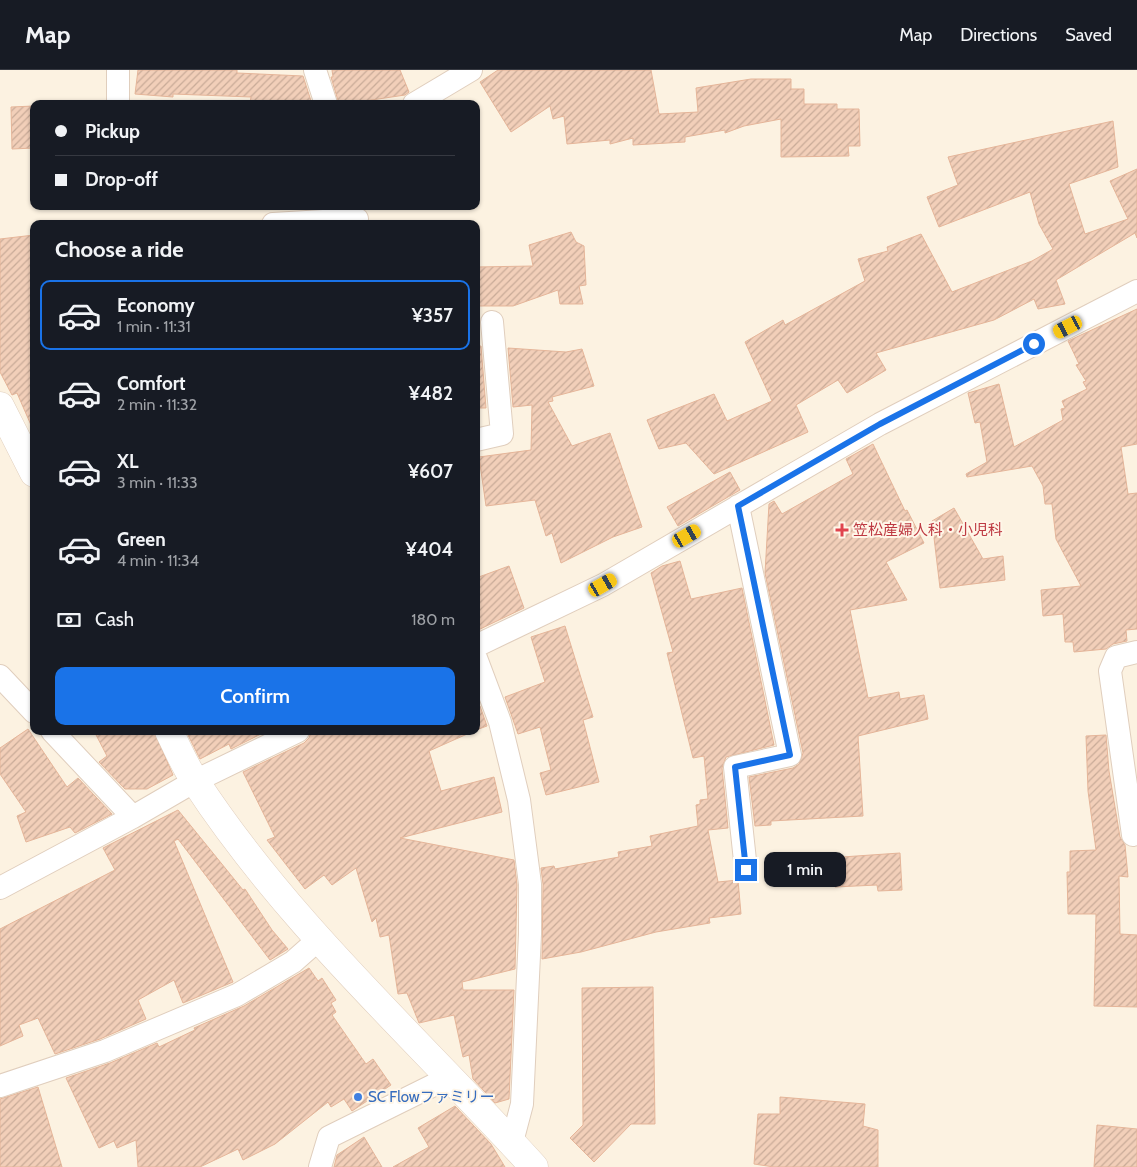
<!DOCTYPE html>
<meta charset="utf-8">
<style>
body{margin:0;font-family:Cabin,"Noto Sans JP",sans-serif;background:#20242c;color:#f1f3f6;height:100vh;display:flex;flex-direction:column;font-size:19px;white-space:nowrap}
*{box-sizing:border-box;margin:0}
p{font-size:16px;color:#9ea1a6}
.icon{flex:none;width:28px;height:28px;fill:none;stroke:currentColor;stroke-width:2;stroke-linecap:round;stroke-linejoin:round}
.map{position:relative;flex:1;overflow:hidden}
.drawer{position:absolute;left:30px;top:150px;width:450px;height:515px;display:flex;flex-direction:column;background:#171b24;border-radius:10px;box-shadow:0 1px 4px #0004}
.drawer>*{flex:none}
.guide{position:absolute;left:30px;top:30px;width:450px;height:110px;border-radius:10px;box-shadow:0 1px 4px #0004;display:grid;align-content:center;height:110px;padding:0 25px;background:#171b24}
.end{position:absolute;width:22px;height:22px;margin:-11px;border:6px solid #1a73e8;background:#fff;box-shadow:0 0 0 2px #fff}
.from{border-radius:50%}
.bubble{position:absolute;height:35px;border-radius:10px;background:#171b24;box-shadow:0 1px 4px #0004;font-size:16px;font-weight:600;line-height:35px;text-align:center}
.car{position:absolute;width:15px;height:30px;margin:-15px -8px;border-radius:6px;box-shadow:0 0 4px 1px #0007;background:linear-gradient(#f5c518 24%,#345 0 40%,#f5c518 0 76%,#345 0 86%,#f5c518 0)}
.guide b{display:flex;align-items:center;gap:18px;height:48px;font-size:19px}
.guide b+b{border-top:1px solid #363941}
.guide i{width:12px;height:12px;background:#f1f3f6}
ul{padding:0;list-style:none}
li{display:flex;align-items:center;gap:15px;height:70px;margin:0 10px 8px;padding:0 15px;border:2px solid transparent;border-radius:10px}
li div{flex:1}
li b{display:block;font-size:19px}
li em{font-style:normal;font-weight:600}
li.selected{border-color:#1a73e8}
li>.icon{width:45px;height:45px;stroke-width:1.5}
h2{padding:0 25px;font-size:22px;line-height:60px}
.pay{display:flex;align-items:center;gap:12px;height:55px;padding:0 25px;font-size:19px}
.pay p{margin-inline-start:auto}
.primary-button{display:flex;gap:10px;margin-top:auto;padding:10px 25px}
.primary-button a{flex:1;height:58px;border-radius:10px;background:#1a73e8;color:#fff;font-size:20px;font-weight:600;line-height:58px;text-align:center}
header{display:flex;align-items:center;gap:30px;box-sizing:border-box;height:70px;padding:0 25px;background:#171b24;border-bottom:1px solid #363941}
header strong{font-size:24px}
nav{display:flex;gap:28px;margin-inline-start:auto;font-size:18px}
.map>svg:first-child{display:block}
.building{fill:url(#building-hatch);stroke:#e5b599}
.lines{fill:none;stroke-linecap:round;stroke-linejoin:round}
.minor-casing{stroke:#e0cebd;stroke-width:24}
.tertiary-casing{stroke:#e0cebd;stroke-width:29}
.minor{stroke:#fff;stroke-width:22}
.tertiary{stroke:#fff;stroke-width:28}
.route{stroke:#1a73e8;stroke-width:6}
.health-dot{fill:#e0444e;stroke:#fff6e8;stroke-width:2}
.shop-dot{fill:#3f7fe0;stroke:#fff6e8;stroke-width:2}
.labels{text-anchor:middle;stroke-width:4;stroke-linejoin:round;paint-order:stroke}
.health-label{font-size:15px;fill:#be3a42;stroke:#fff6e8;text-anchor:start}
.shop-label{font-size:15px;fill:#366cbe;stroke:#fff6e8;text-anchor:start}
</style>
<header>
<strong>Map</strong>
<nav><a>Map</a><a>Directions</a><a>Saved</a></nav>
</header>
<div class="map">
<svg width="1137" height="1097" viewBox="0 0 1137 1097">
<defs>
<pattern id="building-hatch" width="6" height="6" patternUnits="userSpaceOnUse" patternTransform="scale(1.25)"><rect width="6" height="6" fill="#f2cfb9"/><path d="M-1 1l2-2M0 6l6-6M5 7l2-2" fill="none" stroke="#c9ab98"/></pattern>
</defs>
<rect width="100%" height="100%" fill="#fcf2e1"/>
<path class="building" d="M138 0H237V3L303 6 312 34H250L251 27 173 24V27L135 24Z
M332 0H400L409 22 405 25 365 31 363 34H339L331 7H333Z
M498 0H651L659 44 698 42 696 18 751 9H791V19H804V34H837V39H859L860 76H848L849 86 781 87V49L744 56 725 63V60L685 67V72L633 75V68L610 74V70L567 74 564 46 553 49 550 36 511 62 480 12Z
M34 36V78L12 79 11 37Z
M1113 51 1118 97 1069 114 1085 164 1128 149 1110 111 1137 99V168L1135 163 1056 210 1065 234 1038 239 1034 229 994 250 876 283 886 300 847 323 838 310 796 335 808 362 714 404 686 373 659 379 647 350 714 324 727 351 772 331 745 272 783 250 785 255 865 211 858 189 888 181 887 177 921 164 952 222 1032 191 1053 179 1039 154 1030 122 939 157 927 127 958 115 948 87Z
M571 162 576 172 584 176 586 215 579 216 583 234H560L558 220 513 236H476V197L533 196 529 175Z
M34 165V362L17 323 12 325 0 302V169Z
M1137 239V374L1121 377 1128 424 1137 423V559L1126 560 1127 571 1113 574 1106 579 1074 582 1073 572H1065L1063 544 1043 546 1041 520 1081 516 1056 469 1052 434H1045L1043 416 1032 396 967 407 966 404 987 392 980 352 975 353 968 323 999 314 1014 377 1063 350 1061 339 1065 338 1062 331 1087 319 1083 312 1086 311 1076 295 1079 294 1068 271Z
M476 276H481L486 338H476Z
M508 278 566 282 582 279 594 316 552 327 553 331 548 332 572 376 610 363 642 457 613 467 561 493 552 463 546 466 535 430 486 436 479 387 531 380 532 335 513 337Z
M873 374 905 441 907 440 924 473 886 492 907 530 850 540 868 628 899 622 900 629 924 625 928 649 858 666 863 746 771 751V755L755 756 749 707 793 698 799 694 803 683 765 503 769 434 774 431 782 444 853 404 846 389Z
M730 402 740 420 678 456 667 437Z
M954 438 983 489 1003 486 1005 510 940 518 932 451Z
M680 491 691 529 742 518 774 675 726 687 722 698 728 758 708 760 718 812 738 810 741 844 709 848 710 853 656 862 581 882 542 889 543 814 541 798 554 796 555 799 619 787 618 782 652 776 650 766 698 756 696 735 700 734V730L708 729 704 686 693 688 667 583 673 582 651 503 662 496Z
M509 496 524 538 476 561V508Z
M565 556 593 647 583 650 599 712 546 725 540 703 551 700 540 657 518 664 505 627 545 612 531 567Z
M480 636 487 656 476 660V637Z
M28 659 67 717 78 708 112 744 75 763 70 757 26 772 17 746 26 742 0 704V678Z
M94 661H154L173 705 147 719H125L99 692 107 686Z
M186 661H267L231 679 229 674 200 689Z
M311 661H474L429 681 441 721 494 707 502 742 400 768 514 790 517 815 515 899 462 912 463 920H514L509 1029 495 1033 473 1009 469 985 463 987 454 945 419 953 407 923 398 924 389 865 380 867 376 848 372 852 356 798 332 815 324 805 305 819 267 770 275 767 243 702 304 673 309 668Z
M1106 665 1109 701 1120 767 1125 775 1128 807 1119 806 1120 864 1137 865V937L1094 936 1096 844H1068L1067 802H1070V781L1096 780 1088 721 1086 666Z
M178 740 243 820 245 819 272 860 288 879 270 890 178 769 174 771 233 912 183 933 174 910 138 930 146 949 100 969 55 984 38 948 19 955 23 966 0 976V859L115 800 103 778Z
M900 783 902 820 878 821 877 815 835 817V813L815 814 813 789Z
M309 898 318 911 322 908 336 930 331 933 336 942 332 945 366 994 373 989 391 1015 352 1041 344 1029 331 1037 328 1032 275 1074 243 1090 238 1079 200 1097H138L136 1070 117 1078 114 1071 99 1078 66 1008 110 993 157 973 159 977 195 960 194 958 244 936Z
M653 917 655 1054H631L594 1092 570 1068 583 1055 582 918Z
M38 1017 62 1097H0V1029Z
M780 1027 865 1034 863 1056 878 1060V1097H774L754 1094 758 1044H780Z
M455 1036 491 1074 505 1097H393L429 1077 418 1058Z
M1097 1055 1137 1059V1097H1094Z
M364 1067 382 1097H334L337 1085Z"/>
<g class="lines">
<g class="minor-casing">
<path id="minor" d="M315 0 326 34
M118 34V0
M414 34 471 0
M273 154 357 149
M476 370 502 364 492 252
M738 436 790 685 735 697 746 800
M476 576 603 515 880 354 1137 221
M476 588 500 652 519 730 530 814V864L522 1034 512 1072
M0 606 34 642
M52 661 133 747
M1133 765 1110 601 1116 587 1137 582
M0 818 133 747 195 711 298 661
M0 1016 105 981 237 925 293 892 319 869
M320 1097 329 1067 448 1008"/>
</g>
<g class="tertiary-casing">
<path id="tertiary" d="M0 336 34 403
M169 661C177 678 185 696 195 711 289 855 419 970 534 1097"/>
</g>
<use href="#minor" class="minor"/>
<use href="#tertiary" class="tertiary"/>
</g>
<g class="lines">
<path class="route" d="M746 800 735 697 790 685 738 436 880 354 1034 274"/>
</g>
<path class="health-dot" d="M839.5 452.5h5v5h5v5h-5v5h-5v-5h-5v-5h5z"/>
<circle class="shop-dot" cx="358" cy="1027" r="5"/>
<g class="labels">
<g class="health-label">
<text x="853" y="465">笠松産婦人科・小児科</text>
</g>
<g class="shop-label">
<text x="368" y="1032">SC Flowファミリー</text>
</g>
</g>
</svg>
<i class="end from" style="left:1034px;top:274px"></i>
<i class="end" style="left:746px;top:800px"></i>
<div class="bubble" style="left:764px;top:782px;width:82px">1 min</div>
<i class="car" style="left:1068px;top:257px;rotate:243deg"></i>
<i class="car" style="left:687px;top:466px;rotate:60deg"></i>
<i class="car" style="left:603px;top:515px;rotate:60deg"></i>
<div class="guide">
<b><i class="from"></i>Pickup</b>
<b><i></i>Drop-off</b>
</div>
<section class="drawer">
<h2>Choose a ride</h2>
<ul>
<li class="selected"><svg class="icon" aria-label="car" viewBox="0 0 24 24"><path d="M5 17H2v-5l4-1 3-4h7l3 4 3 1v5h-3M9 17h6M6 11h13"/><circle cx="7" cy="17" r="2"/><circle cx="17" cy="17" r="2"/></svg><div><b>Economy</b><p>1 min · 11:31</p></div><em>¥357</em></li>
<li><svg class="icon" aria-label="car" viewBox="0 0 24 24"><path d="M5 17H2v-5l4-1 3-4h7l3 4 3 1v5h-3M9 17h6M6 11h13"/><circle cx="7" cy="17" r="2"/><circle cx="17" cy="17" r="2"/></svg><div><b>Comfort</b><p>2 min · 11:32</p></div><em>¥482</em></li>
<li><svg class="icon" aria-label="car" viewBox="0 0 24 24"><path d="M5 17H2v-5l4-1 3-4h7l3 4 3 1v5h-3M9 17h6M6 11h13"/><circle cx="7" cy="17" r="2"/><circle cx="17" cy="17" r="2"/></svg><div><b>XL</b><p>3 min · 11:33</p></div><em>¥607</em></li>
<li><svg class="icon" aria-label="car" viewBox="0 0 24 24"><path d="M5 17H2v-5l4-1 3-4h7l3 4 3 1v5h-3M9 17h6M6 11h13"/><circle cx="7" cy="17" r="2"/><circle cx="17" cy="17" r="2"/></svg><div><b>Green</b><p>4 min · 11:34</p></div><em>¥404</em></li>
</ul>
<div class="pay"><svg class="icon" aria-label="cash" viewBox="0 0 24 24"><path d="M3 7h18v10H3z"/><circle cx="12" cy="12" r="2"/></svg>Cash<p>180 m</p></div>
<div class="primary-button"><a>Confirm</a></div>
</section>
</div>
